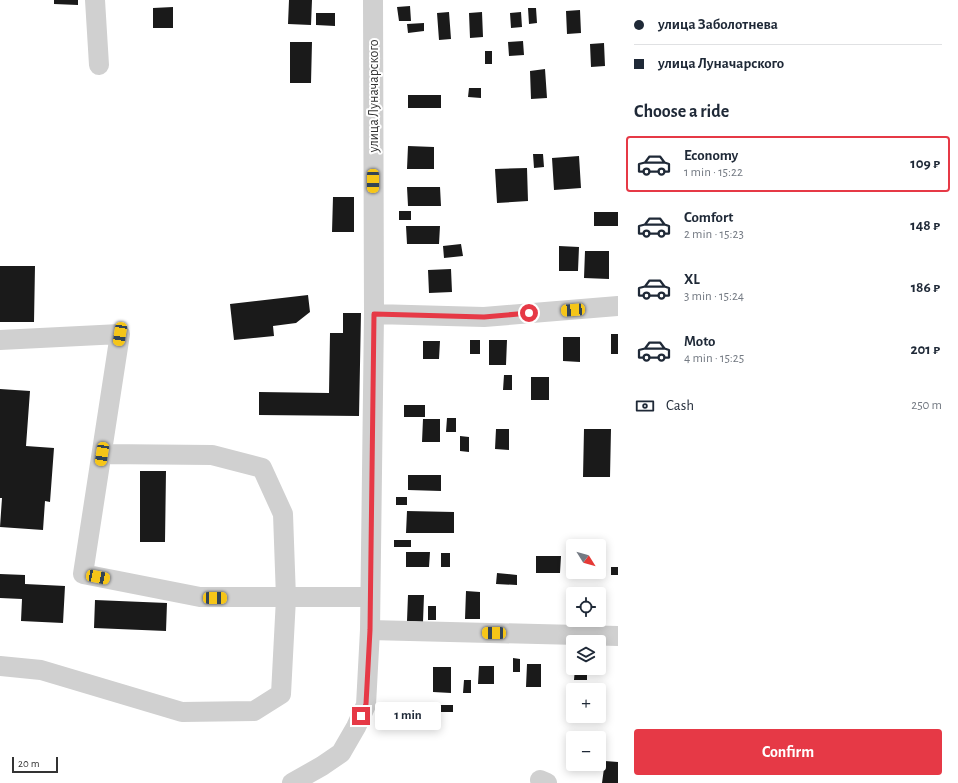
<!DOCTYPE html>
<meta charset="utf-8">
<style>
body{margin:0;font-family:"Alegreya Sans",sans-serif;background:#f6f6f7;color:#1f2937;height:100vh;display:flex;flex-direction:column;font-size:15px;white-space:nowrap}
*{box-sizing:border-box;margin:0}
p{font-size:13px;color:#747a83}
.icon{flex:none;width:22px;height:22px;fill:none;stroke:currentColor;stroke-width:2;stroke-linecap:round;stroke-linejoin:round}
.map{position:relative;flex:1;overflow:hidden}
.side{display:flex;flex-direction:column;background:#fff;width:340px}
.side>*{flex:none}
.hud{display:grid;align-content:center;height:88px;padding:0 16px;background:#fff}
.needle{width:26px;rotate:127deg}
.fabs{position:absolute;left:566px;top:539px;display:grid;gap:8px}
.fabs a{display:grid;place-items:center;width:40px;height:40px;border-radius:4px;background:#fff;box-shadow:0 2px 10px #0003;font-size:20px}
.scale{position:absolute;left:12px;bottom:10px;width:46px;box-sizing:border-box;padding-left:4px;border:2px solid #333;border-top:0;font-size:11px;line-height:14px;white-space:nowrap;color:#333;-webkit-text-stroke:3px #fff;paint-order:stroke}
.end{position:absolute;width:18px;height:18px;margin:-9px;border:5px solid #e63946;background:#fff;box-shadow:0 0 0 2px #fff}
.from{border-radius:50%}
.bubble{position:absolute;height:28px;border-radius:4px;background:#fff;box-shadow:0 2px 10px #0003;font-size:13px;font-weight:700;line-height:28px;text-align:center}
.car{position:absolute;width:12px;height:24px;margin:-12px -6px;border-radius:5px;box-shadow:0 0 3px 1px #0007;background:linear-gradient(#f5c518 24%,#345 0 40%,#f5c518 0 76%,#345 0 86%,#f5c518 0)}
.hud b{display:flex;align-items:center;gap:14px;height:38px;font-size:15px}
.hud b+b{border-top:1px solid #e0e1e3}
.hud i{width:10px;height:10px;background:#1f2937}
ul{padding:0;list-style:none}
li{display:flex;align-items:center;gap:12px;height:56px;margin:0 8px 6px;padding:0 8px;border:2px solid transparent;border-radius:4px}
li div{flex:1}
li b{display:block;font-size:15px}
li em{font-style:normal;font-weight:700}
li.on{border-color:#e63946}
li>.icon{width:36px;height:36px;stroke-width:1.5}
h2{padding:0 16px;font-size:18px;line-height:48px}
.pay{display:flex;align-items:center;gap:10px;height:44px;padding:0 16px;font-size:15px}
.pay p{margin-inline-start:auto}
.action{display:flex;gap:8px;margin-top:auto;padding:8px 16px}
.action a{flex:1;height:46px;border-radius:4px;background:#e63946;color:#fff;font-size:16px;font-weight:700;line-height:46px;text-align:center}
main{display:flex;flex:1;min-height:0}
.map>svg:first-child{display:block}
.building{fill:#1a1a1a}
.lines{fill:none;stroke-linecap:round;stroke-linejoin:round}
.minor{stroke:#d0d0d0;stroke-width:20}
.route{stroke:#e63946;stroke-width:5}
.labels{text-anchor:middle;stroke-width:4;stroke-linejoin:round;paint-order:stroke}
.street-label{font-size:14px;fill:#333;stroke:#fff}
</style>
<main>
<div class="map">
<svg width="618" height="783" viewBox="0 0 618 783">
<rect width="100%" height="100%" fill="#fff"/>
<path class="building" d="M54 0H78V5L54 4Z
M289 0H312L311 25 288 24Z
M410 6 411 21H399L397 7Z
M173 7V28H153V8Z
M528 8H536L537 23 529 24Z
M580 10 581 33 567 34 566 11Z
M449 12 451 39 439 40 437 13Z
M482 12 483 37 470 38 469 13Z
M521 12 522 27 511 28 510 13Z
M316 13H335V26L316 25Z
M424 23V31L408 33 407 24Z
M523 41 524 55 509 56 508 42Z
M290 42H312L311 83H290Z
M604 43 605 66 591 67 590 44Z
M485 51H492V64H485Z
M545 69 547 98 531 99 530 71Z
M469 88H481V98L468 97Z
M408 95H441V108H408Z
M408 146 434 147V169H407Z
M533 154H543L544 167 534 168Z
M579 156 581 188 554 190 552 158Z
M527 168 528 201 497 203 495 169Z
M407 187H440L441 206H408Z
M333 197H354V232H332Z
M399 211H411V220H399Z
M594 212H618V226H594Z
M406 226H440L439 244H407Z
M461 244 463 256 444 258 443 246Z
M559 246 579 247 578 271H559Z
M585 251H609V279L584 278Z
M0 266H35L34 322H0Z
M451 269 452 292 429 293 428 270Z
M308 295 310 312 296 323 273 326 274 336 234 340 230 304Z
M343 313H361L359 416 259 415V392L329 393 330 333H343Z
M611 334H618V354H611Z
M563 337H580V362L563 361Z
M470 340H480V354H470Z
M489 340H507L506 365H489Z
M423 341H440L439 359H423Z
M504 375H512V390H503Z
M531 377H549V400H531Z
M0 389 30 391 26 446 54 448 50 502 45 501 43 530 0 527 2 498H0Z
M404 405H425V417H404Z
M447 418H456V432H446Z
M423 419H440V442H422Z
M496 429H509V450L495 449Z
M584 429H611L610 477H583Z
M460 436 469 437V452L460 451Z
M140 471H166L165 542H140Z
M408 475H441V491L408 490Z
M396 497H407V505H396Z
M407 511 454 512V533H406Z
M394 540H411V547H394Z
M406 552H430L429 567H406Z
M441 553H450V567H441Z
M536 556H561L560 573H536Z
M611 567H618V575H611Z
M497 573 517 575V585L496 584Z
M0 574 25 575V584L65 586 63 623 21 621 22 599 0 598Z
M466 591 480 592V619H465Z
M408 595H424L423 622 407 621Z
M95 600 167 603 166 631 94 628Z
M428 606H436V620H428Z
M513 658 520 659V672H513Z
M527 664H541V687H526Z
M479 666H494V684H478Z
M433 667H451V693L433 692Z
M575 668H587V680H574Z
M464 680H471V693H463Z
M439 705H453V712H439Z
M605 761 618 762V783H602Z"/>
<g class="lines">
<path class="minor" d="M95 0 99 65
M374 314 484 317 618 306
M0 340 120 334 83 574 200 597H370
M370 630 618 636
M0 666 41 670 182 712 254 711 281 694 286 598 283 514 262 468 212 455 102 454
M540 780 547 783
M292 783 322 766 341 753 356 727 366 705 370 630 374 314 373 0"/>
</g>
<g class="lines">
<path class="route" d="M361 716 366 704 370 630 374 314 484 317 529 313"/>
</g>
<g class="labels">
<g class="street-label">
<text transform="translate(373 96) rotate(-90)" y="5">улица Луначарского</text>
</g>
</g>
</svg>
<div class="fabs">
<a><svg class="needle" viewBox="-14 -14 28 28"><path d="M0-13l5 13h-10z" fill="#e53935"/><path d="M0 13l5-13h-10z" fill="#747a83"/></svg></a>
<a><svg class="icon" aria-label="locate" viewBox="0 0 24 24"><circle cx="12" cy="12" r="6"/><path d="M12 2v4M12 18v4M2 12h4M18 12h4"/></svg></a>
<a><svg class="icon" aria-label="layers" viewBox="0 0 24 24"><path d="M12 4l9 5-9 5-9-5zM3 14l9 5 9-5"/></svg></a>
<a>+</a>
<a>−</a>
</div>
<div class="scale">20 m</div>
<i class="end from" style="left:529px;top:313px"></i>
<i class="end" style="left:361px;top:716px"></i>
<div class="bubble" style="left:375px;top:702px;width:66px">1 min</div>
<i class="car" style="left:373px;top:181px;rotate:180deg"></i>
<i class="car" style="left:573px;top:310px;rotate:266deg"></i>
<i class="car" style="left:120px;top:334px;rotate:189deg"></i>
<i class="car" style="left:102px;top:454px;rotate:189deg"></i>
<i class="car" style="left:98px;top:577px;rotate:101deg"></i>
<i class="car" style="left:215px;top:598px;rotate:90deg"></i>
<i class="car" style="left:494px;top:633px;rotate:271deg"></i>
</div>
<section class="side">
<div class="hud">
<b><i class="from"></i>улица Заболотнева</b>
<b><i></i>улица Луначарского</b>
</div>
<h2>Choose a ride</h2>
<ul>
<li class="on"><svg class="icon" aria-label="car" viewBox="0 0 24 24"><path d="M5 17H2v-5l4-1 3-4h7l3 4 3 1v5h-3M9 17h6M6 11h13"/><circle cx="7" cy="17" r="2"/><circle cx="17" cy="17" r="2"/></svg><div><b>Economy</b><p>1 min · 15:22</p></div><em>109 ₽</em></li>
<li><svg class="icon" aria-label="car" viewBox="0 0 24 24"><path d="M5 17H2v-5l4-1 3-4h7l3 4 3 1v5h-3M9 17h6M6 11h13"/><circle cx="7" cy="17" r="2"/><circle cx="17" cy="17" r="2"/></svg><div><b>Comfort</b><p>2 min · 15:23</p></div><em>148 ₽</em></li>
<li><svg class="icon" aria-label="car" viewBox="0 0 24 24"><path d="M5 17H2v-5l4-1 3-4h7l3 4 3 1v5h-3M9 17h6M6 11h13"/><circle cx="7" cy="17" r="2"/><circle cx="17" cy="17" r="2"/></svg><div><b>XL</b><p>3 min · 15:24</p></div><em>186 ₽</em></li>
<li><svg class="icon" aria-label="car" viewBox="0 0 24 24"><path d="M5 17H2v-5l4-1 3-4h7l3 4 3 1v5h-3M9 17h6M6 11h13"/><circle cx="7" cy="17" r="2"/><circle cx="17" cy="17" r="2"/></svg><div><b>Moto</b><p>4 min · 15:25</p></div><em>201 ₽</em></li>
</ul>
<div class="pay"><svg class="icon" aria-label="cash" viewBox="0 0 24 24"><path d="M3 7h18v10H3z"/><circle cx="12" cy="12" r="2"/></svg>Cash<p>250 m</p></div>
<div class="action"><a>Confirm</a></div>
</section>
</main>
